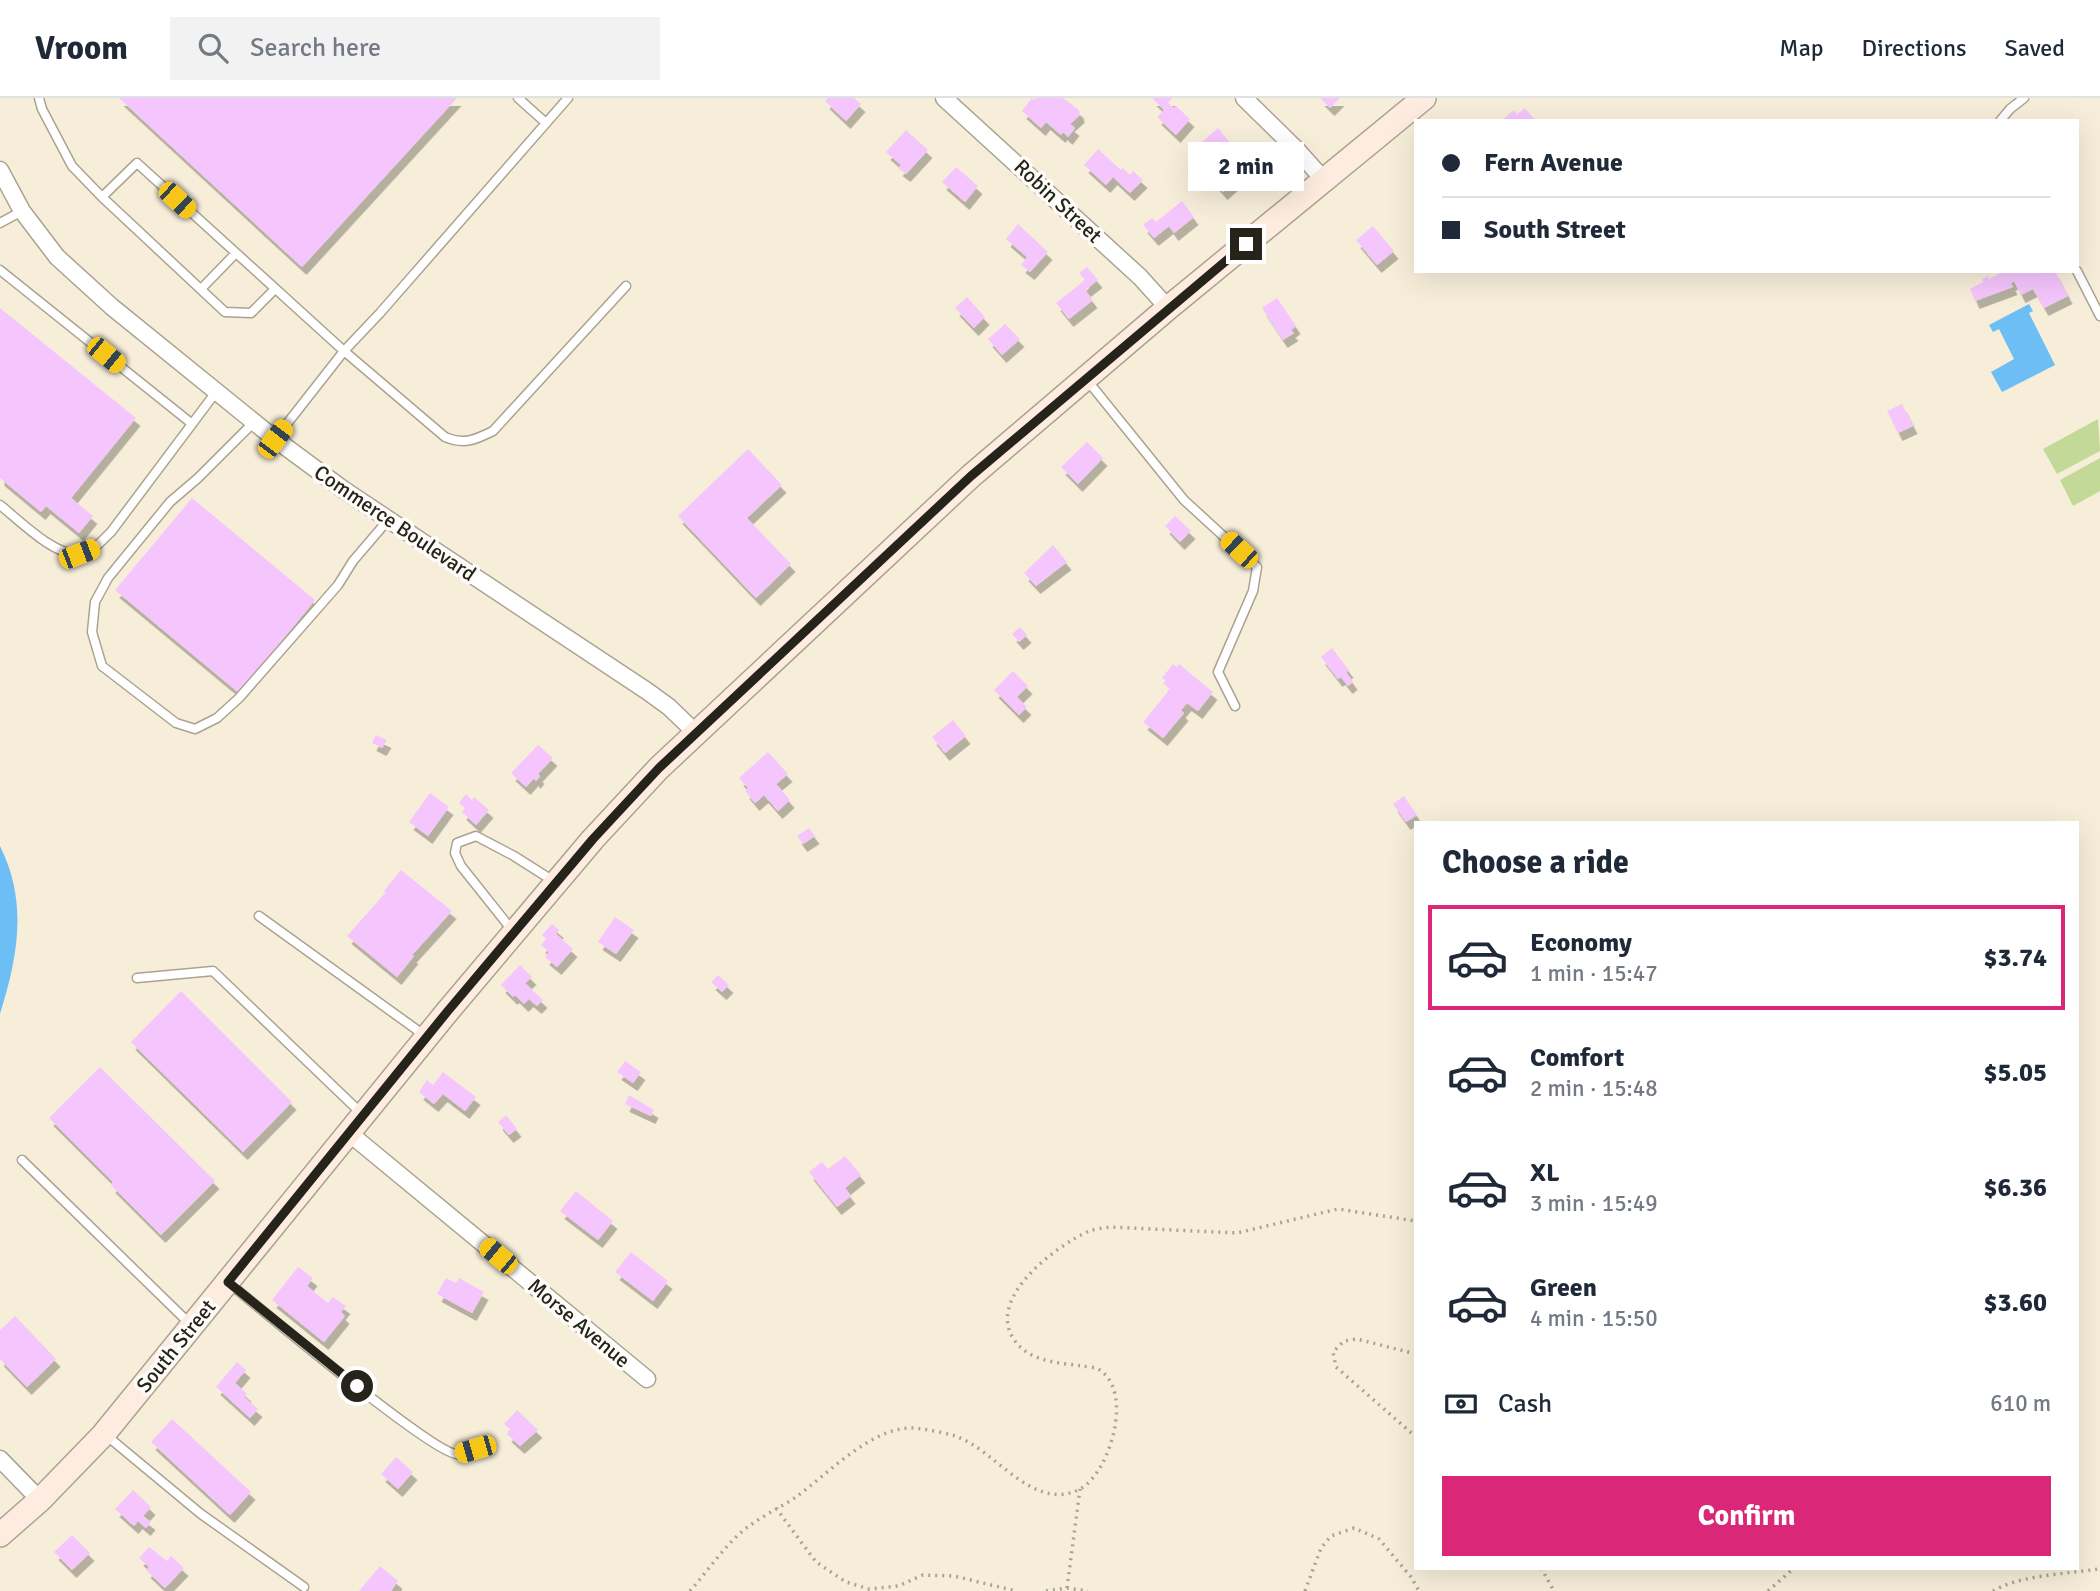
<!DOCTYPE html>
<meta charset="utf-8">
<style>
body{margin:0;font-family:Signika,sans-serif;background:#f2f2f3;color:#1f2937;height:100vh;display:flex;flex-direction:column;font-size:26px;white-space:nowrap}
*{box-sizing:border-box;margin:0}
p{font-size:23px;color:#747a83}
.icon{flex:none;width:38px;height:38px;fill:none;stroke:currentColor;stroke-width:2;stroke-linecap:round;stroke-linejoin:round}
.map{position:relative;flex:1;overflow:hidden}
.side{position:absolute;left:1414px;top:723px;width:665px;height:749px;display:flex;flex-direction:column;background:#fff;border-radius:0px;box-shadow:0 7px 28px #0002}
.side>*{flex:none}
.hud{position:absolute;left:1414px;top:21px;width:665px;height:154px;border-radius:0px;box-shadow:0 7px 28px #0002;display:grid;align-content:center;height:154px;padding:0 28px;background:#fff}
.end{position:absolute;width:32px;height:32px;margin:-16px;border:9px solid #26231b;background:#fff;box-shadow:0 0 0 4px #fff}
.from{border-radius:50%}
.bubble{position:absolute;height:49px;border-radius:0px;background:#fff;box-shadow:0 7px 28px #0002;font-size:23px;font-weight:800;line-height:49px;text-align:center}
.car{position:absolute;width:21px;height:42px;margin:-21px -10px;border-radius:9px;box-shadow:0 0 5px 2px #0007;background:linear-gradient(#f5c518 24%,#345 0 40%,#f5c518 0 76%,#345 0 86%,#f5c518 0)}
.hud b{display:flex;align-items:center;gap:24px;height:66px;font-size:26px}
.hud b+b{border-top:2px solid #e0e1e3}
.hud i{width:18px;height:18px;background:#1f2937}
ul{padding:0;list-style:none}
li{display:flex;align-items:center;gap:21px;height:105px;margin:0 14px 10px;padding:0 14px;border:4px solid transparent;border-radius:0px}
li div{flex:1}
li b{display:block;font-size:26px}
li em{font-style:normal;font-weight:800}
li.on{border-color:#db2777}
li>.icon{width:63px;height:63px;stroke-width:1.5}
h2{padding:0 28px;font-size:32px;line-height:84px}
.pay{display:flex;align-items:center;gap:18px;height:77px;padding:0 28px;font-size:26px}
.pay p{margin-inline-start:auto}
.cta{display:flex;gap:14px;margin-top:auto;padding:14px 28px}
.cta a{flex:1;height:80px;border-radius:0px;background:#db2777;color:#fff;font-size:28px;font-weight:800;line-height:80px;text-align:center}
header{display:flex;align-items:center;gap:42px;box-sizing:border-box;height:98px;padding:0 35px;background:#fff;border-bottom:2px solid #e0e1e3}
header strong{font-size:33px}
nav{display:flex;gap:38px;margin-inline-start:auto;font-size:24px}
.search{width:490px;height:63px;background:#f2f2f3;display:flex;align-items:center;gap:18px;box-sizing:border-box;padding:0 24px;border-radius:0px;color:#747a83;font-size:26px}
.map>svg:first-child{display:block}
.green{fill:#c2d997}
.water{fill:#6cbef5}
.building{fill:#f5c6fd;filter:url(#shadow)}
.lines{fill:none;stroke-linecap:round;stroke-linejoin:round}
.lane-casing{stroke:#aba391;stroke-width:11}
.street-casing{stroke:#aba391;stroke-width:19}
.secondary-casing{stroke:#aba391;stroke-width:26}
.path{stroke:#a9a393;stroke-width:3.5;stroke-dasharray:2 5;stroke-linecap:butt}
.lane{stroke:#fff;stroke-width:8}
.street{stroke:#fff;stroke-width:16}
.secondary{stroke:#fdecdf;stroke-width:23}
.route{stroke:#26231b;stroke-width:9}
.labels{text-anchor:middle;stroke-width:7;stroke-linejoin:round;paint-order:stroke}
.street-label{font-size:21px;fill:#26231b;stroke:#fefcf8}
</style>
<header>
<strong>Vroom</strong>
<div class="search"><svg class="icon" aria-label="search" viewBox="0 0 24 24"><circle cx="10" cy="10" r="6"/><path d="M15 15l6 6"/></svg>Search here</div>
<nav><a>Map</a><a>Directions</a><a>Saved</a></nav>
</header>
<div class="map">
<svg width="2100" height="1493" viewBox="0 0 2100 1493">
<defs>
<filter id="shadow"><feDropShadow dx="4.5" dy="8" stdDeviation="0" flood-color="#0004"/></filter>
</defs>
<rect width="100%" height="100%" fill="#f7eeda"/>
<path class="green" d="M2098 321 2100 353 2057 376 2043 351Z
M2100 360V393L2073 408 2060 382Z"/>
<path class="water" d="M2029 206 2033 213 2029 215 2055 267 2002 294 1991 274 2014 261 1999 231 1993 234 1989 227Z
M0 748C28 804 18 858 0 916Z"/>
<path class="building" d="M119 0H457L302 169Z
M828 0H854L861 6 846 23 825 3Z
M1032 0 1034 2 1036 0H1063L1079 12 1080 17 1070 26 1075 30 1068 39 1063 34 1061 37 1046 24 1041 30 1022 13Z
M1152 0H1172L1168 5 1174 10 1176 8 1190 21 1176 37 1157 19 1164 12Z
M1320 0H1340L1330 10Z
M1525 10 1536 23H1501L1514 12 1517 16Z
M1218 30 1232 47 1230 49 1239 59 1236 62 1246 74 1223 94 1209 78 1228 62 1222 55 1216 60 1202 44Z
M906 32 928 52 906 76 898 70 901 67 886 54Z
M1098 51 1121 72 1123 70 1130 77 1133 73 1143 82 1130 95 1113 79 1106 87 1084 67Z
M956 69 978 88 965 104 942 84Z
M1182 103 1194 119 1174 135 1169 128 1154 140 1143 127 1152 120 1156 124Z
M1018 126 1048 154 1030 174 1021 167 1027 159 1006 141Z
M1373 128 1394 153 1377 167 1356 142Z
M1087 169 1098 182 1085 192 1093 202 1069 221 1056 205 1085 182 1079 175Z
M2004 173H2055L2068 198 2044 210 2033 191 2021 197 2014 183 2011 185 2013 189 1975 203 1970 191 1983 184 1982 181 1988 178 1989 181Z
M967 199 985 219 974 230 955 210Z
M1277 200 1296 228 1291 232 1294 235 1283 242 1262 210Z
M0 210 136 320 71 400 93 418 79 435 46 408 41 414 0 380Z
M1005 226 1020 241 1002 257 988 241Z
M1902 306 1913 328 1898 335 1887 313Z
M1087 344 1103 360 1078 386 1061 369Z
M748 351 782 387 747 420 791 466 756 500 678 418Z
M192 400 315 502 239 595 115 492Z
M1175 418 1191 433 1180 444 1165 428Z
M1053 447 1067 464 1036 488 1024 475Z
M1020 529 1027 537 1019 544 1012 536Z
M1332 550 1349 572 1346 574 1353 584 1348 588 1341 579 1338 581 1321 559Z
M1173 566 1177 569 1179 566 1213 594 1198 613 1187 605 1181 612 1184 615 1163 640 1143 624 1170 591 1163 585 1166 583 1162 580Z
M1013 573 1028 588 1017 599 1027 609 1019 617 994 592Z
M953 622 966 638 945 655 932 639Z
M376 637 387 642 382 650 372 645Z
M538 647 553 660 538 676 540 678 536 683 534 680 526 689 511 675Z
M768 654 788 676 776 686 790 702 778 713 764 697 755 705 745 693 748 690 739 680Z
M430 695 449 709 428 738 409 724Z
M466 696 472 702 474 699 489 712 476 727 462 714 465 710 459 705Z
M1404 698 1417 717 1406 724 1393 706Z
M809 730 815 738 803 746 797 738Z
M401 772 452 813 412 857 414 858 397 879 347 838 386 794 384 793Z
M615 819 634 832 616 856 598 844Z
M552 826 559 832 556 836 573 851 557 869 545 859 549 854 541 847 546 841 542 837Z
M520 867 532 879 525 885 543 902 537 908 529 901 524 906 515 897 513 899 501 887Z
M718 877 729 887 722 894 711 884Z
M181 893 292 1004 243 1054 131 944Z
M625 963 641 974 633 985 617 974Z
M100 969 215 1083 161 1137 111 1087 113 1084 49 1020Z
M443 974 476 999 465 1013 443 996 434 1006 419 994 427 982 433 987Z
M629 997 654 1012 651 1018 625 1006Z
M506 1017 517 1031 509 1037 498 1024Z
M845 1058 861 1077 845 1090 851 1098 837 1109 809 1074 822 1064 828 1071Z
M576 1093 613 1123 598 1142 560 1113Z
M631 1154 668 1183 653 1203 615 1174Z
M298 1169 313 1180 307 1188 328 1205 333 1199 346 1208 341 1214 345 1218 324 1244 272 1202Z
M446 1180 456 1185 459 1180 484 1194 472 1215 437 1196Z
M15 1218 56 1261 27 1289 0 1261V1232Z
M237 1264 246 1272 235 1285 247 1296 244 1299 258 1311 250 1320 216 1289Z
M517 1312 538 1332 520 1348 507 1336 511 1332 504 1326Z
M172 1321 251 1394 230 1417 151 1344Z
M396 1359 413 1374 398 1391 381 1376Z
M133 1392 151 1409 143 1418 151 1424 146 1430 138 1423 134 1428 115 1411Z
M72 1437 90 1455 72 1472 54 1454Z
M149 1449 167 1463 171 1458 184 1470 165 1490 146 1472 149 1469 139 1460Z
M380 1468 398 1483 391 1493H359Z"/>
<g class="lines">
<g class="lane-casing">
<path id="lane" d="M39 0 42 11 72 68 102 99 137 65 344 253 275 341
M518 0 546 25
M568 0 380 215 344 253 445 339C464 347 475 342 493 333L626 188
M2000 23 2010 11 2024 0
M102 99 225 214 251 215 275 191
M0 125 22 113
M0 172 191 325
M2077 173 2100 218
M201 191 235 156
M1087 282 1184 402 1257 469 1253 493 1218 574 1235 608
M254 324 198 380 170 404 108 480 95 504 92 534 102 568 176 625 195 631 217 620 239 600 338 487 353 463 388 422
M0 407C19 422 54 458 79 456 93 455 102 442 111 434L216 294
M259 818 424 937
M512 832 461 768 455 755 457 745 476 738 514 758 555 784
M137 880 213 873 361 1015
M22 1062 190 1226
M230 1186C260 1210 433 1356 457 1356 466 1356 478 1350 488 1348
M107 1338 201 1416 304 1489"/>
</g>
<g class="street-casing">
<path id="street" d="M944 0 1140 179 1168 210
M1244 0 1298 53 1323 81
M0 72 22 113 57 159 112 209 275 341 344 392 647 593 669 609 696 635
M349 1035 647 1281
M0 1361 40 1402"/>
</g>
<g class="secondary-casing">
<path id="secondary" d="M0 1437 40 1402 103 1337 447 914 593 741 659 670 971 378 1168 210 1424 0"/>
</g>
<path class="path" d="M1416 1256 1357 1241 1344 1243 1333 1254 1336 1269 1416 1339
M776 1410 816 1464 846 1484 869 1491 898 1488 923 1477 954 1478 1016 1493
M1541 1470 1554 1493
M1067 1490 1080 1391
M690 1493C705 1476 719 1456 735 1440 753 1422 775 1413 796 1399 828 1376 871 1329 913 1330 924 1331 950 1335 960 1340 996 1354 1035 1415 1080 1391 1110 1375 1135 1292 1098 1271 1094 1269 1087 1269 1083 1268 1060 1265 1030 1264 1015 1243 984 1201 1056 1148 1089 1133 1095 1131 1103 1130 1110 1129L1237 1135 1338 1111 1416 1123
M1046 1493 1067 1490 1088 1493
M1305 1493 1321 1450 1331 1438 1354 1430 1379 1441 1411 1479 1419 1493
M1768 1493 1794 1470
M1993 1493C2020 1477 2066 1476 2098 1471"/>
<use href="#lane" class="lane"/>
<use href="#street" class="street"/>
<use href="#secondary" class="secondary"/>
</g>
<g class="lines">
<path class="route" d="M357 1288 228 1184 447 914 593 741 659 670 971 378 1246 146"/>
</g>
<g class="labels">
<g class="street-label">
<text transform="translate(1058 103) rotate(43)" y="7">Robin Street</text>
<text transform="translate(395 425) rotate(34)" y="7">Commerce Boulevard</text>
<text transform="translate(579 1225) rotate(40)" y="7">Morse Avenue</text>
<text transform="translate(176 1248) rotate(-51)" y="7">South Street</text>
</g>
</g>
</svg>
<i class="end from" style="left:357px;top:1288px"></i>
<i class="end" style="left:1246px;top:146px"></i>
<div class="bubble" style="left:1188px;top:44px;width:116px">2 min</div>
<i class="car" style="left:177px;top:102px;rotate:133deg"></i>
<i class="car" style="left:106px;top:257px;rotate:129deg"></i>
<i class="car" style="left:275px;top:341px;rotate:37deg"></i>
<i class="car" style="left:1239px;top:452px;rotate:313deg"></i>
<i class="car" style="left:79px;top:456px;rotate:69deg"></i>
<i class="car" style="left:498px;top:1158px;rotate:310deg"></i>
<i class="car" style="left:475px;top:1351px;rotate:254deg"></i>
<div class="hud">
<b><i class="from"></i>Fern Avenue</b>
<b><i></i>South Street</b>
</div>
<section class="side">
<h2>Choose a ride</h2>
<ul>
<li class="on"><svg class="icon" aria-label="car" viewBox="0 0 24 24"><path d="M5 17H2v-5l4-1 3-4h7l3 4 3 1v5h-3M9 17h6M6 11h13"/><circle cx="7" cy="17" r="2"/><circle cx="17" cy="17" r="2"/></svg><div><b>Economy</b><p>1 min · 15:47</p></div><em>$3.74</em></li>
<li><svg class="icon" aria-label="car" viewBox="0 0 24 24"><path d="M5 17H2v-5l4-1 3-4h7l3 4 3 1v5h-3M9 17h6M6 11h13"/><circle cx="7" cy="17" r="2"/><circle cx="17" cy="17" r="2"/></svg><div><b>Comfort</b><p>2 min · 15:48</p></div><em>$5.05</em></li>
<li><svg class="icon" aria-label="car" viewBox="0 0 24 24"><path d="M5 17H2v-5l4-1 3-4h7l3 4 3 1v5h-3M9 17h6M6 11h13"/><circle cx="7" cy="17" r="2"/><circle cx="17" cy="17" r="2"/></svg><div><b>XL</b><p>3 min · 15:49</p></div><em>$6.36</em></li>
<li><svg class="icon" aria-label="car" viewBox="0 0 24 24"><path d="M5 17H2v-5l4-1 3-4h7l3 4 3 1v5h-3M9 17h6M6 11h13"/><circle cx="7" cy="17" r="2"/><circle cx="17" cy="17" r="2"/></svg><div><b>Green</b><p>4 min · 15:50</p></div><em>$3.60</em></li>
</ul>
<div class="pay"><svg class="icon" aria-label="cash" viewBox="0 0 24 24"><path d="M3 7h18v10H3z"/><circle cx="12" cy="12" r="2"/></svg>Cash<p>610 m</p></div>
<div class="cta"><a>Confirm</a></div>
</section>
</div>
